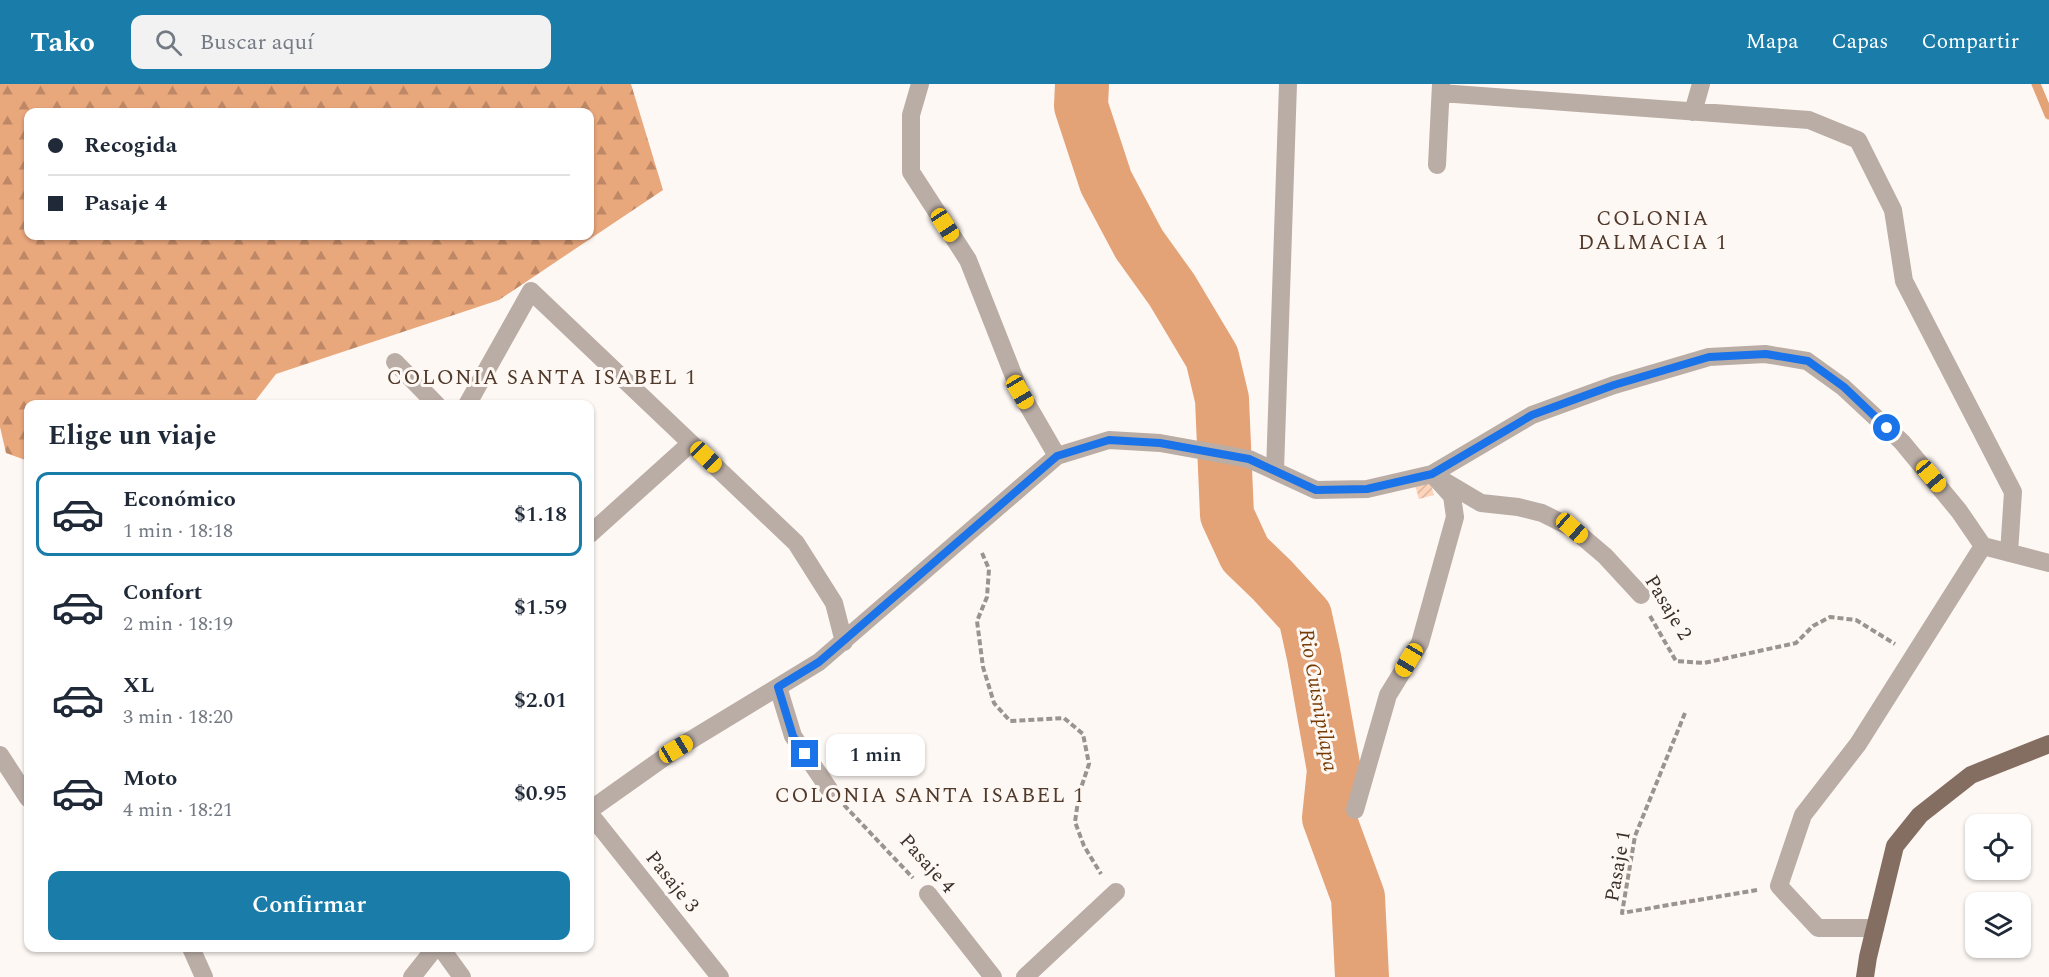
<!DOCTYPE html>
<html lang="es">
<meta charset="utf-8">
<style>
body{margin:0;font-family:Spectral,serif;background:#f2f2f3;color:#1f2937;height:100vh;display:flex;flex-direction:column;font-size:22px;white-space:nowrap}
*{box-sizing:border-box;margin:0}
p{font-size:20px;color:#747a83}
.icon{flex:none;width:33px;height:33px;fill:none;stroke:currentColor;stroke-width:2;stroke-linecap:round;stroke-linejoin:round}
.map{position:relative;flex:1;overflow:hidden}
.details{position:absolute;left:24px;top:316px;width:570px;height:552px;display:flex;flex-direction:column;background:#fff;border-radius:12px;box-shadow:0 2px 4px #0004}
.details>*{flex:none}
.guide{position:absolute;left:24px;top:24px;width:570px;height:132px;border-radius:12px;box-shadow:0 2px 4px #0004;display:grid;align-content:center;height:132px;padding:0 24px;background:#fff}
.controls{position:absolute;left:1965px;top:730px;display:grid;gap:12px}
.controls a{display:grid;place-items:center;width:66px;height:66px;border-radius:12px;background:#fff;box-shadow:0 2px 4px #0004;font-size:30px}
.end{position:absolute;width:27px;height:27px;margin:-14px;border:8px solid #1a73e8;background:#fff;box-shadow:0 0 0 3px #fff}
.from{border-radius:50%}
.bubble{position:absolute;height:42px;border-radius:12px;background:#fff;box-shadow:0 2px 4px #0004;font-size:20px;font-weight:600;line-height:42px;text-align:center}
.car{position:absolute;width:18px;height:36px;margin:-18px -9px;border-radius:8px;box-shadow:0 0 4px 2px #0007;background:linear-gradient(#f5c518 24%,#345 0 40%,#f5c518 0 76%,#345 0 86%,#f5c518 0)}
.guide b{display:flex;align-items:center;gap:21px;height:57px;font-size:22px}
.guide b+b{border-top:2px solid #e0e1e3}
.guide i{width:15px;height:15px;background:#1f2937}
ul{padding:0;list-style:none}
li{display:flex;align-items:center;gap:18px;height:84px;margin:0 12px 9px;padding:0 12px;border:3px solid transparent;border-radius:12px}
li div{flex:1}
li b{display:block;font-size:22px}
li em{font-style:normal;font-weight:600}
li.on{border-color:#1a7da9}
li>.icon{width:54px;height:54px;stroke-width:1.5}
h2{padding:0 24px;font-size:27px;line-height:72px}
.primary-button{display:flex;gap:12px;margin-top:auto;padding:12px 24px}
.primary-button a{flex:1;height:69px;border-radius:12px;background:#1a7da9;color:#fff;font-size:24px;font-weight:600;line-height:69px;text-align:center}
header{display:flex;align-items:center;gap:36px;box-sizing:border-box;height:84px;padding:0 30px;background:#1a7da9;color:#fff}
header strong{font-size:28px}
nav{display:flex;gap:33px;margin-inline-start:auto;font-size:21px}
.search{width:420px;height:54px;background:#f2f2f3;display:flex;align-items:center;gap:15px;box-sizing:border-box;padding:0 21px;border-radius:12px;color:#747a83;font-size:22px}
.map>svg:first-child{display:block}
.forest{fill:url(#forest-firs);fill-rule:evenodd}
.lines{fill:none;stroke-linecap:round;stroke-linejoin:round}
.stream{stroke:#e4a277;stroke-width:9}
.river{stroke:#e4a277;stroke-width:54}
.building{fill:url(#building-hatch)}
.path{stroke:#9b938d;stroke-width:4;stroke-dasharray:6 3;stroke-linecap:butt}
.minor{stroke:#baada6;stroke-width:18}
.major{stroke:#846e61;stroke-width:18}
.route{stroke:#1a73e8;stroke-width:8}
.labels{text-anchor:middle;stroke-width:6;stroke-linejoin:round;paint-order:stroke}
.street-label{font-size:20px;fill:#3b3029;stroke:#fef8f4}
.neighbourhood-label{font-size:21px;letter-spacing:1.5px;fill:#513a2b;stroke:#fef8f4}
.water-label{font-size:21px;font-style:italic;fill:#773b06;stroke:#fef8f4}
</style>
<header>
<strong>Tako</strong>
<div class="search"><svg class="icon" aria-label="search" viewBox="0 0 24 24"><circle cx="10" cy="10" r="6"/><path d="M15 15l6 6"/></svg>Buscar aquí</div>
<nav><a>Mapa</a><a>Capas</a><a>Compartir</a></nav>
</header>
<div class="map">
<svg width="2049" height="893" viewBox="0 0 2049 893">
<defs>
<pattern id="forest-firs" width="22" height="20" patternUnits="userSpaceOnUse" patternTransform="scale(1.5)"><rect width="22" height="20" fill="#e9a77c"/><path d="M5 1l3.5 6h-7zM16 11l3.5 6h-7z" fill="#be8866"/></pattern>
<pattern id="building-hatch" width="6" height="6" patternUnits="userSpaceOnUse" patternTransform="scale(1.5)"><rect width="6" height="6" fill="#fdd3b9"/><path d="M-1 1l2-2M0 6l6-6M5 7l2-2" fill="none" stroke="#dab59f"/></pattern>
</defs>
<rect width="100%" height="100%" fill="#fef8f4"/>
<path class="forest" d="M0 0H631L663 106 499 216 276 290 252 321H28V377L6 369 0 343ZM28 28H590V152H28Z"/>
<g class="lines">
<path class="stream" d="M2036 0 2049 31"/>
<path class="river" d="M1082 0 1081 22 1106 98 1139 160 1172 206 1212 273 1222 315 1227 431 1245 470 1272 496 1305 532 1314 573 1334 686 1329 734 1358 813 1362 893"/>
</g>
<path class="building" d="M1430 396 1434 411 1419 415 1415 401Z"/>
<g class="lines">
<path class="path" d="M982 469 989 485 987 513 977 537 983 583 994 619 1010 637 1064 634 1083 650 1089 680 1079 710 1075 738 1084 762 1101 790
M1650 532 1676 577 1704 579 1796 559 1813 542 1830 533 1856 536 1895 560
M1685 629 1635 752 1622 829 1757 806
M844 721 913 794"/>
<path class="minor" d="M920 0 911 31V88L968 176 1020 308 1057 372
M1441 9 1809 36 1858 56 1893 126 1904 197 2013 408 2009 469
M1693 28 1701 0
M1437 81 1441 0
M395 278 437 321
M467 321 531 207 796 459 834 519 844 558
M1275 387 1288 0
M1444 397 1481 419 1518 423 1542 429 1572 444 1605 472 1641 511
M590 450 691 359
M778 603 793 652 829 705
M0 671 28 714
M590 726 676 665 819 578 1057 372 1109 356 1160 359 1249 375 1316 406 1367 405 1432 390 1532 331 1614 301 1709 273 1765 270 1807 277 1843 303 1902 358 1959 427 1983 462 2049 479
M1355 726 1388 611 1420 559 1455 433 1452 412 1432 390
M590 730 720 893
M928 810 993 893
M1875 844H1818L1779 802 1803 731 1858 660 1983 462
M191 864 204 893
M441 864 462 893
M412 893 435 864
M1025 893 1116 808"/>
<path class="major" d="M1865 893 1868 873 1895 762 1920 731 1971 691 2049 660"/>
</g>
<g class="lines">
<path class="route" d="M805 670 793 652 778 603 819 578 1057 372 1109 356 1160 359 1249 375 1316 406 1367 405 1432 390 1532 331 1614 301 1709 273 1766 270 1808 277 1844 303 1887 344"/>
</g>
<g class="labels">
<g class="street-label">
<text transform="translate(1669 523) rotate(59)" y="7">Pasaje 2</text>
<text transform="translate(928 779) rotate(48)" y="7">Pasaje 4</text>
<text transform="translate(1617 782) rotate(-80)" y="7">Pasaje 1</text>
<text transform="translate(673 797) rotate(51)" y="7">Pasaje 3</text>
</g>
<g class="neighbourhood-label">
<text x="1653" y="141">COLONIA<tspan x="1653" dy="24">DALMACIA 1</tspan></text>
<text x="542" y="300">COLONIA SANTA ISABEL 1</text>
<text x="930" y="718">COLONIA SANTA ISABEL 1</text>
</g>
<g class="water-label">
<text transform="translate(1319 616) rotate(80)" y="7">Rio Cuisnipilapa</text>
</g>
</g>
</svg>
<div class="controls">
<a><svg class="icon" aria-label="locate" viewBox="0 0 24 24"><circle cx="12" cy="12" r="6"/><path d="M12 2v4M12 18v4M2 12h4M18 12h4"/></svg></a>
<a><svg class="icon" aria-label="layers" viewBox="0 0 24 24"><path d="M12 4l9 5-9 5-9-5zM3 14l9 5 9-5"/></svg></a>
</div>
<i class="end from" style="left:1887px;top:344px"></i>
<i class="end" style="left:805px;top:670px"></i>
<div class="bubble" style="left:826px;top:650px;width:99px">1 min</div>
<i class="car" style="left:945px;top:141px;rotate:147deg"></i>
<i class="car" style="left:1020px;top:308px;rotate:150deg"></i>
<i class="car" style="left:706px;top:373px;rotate:134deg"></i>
<i class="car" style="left:1931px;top:392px;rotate:140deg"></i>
<i class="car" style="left:1572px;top:444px;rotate:131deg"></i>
<i class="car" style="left:1409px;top:576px;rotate:211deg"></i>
<i class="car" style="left:676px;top:665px;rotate:59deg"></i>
<div class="guide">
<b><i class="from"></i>Recogida</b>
<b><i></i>Pasaje 4</b>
</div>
<section class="details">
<h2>Elige un viaje</h2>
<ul>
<li class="on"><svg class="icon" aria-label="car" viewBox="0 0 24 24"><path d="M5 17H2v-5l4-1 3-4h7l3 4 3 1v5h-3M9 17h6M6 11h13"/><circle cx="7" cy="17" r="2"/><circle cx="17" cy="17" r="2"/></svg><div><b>Económico</b><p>1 min · 18:18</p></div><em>$1.18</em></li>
<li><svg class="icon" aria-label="car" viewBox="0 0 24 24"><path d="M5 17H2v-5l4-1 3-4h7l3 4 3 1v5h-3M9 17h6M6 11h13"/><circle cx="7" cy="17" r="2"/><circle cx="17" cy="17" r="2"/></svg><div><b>Confort</b><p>2 min · 18:19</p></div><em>$1.59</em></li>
<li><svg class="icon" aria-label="car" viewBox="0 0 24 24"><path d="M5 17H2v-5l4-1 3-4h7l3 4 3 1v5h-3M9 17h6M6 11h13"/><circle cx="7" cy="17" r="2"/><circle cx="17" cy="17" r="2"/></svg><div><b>XL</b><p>3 min · 18:20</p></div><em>$2.01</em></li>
<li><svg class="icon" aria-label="car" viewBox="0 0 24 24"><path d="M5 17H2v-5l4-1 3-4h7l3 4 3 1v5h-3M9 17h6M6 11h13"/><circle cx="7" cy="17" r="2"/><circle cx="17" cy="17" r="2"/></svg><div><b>Moto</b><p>4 min · 18:21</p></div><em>$0.95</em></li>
</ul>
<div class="primary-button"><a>Confirmar</a></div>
</section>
</div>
